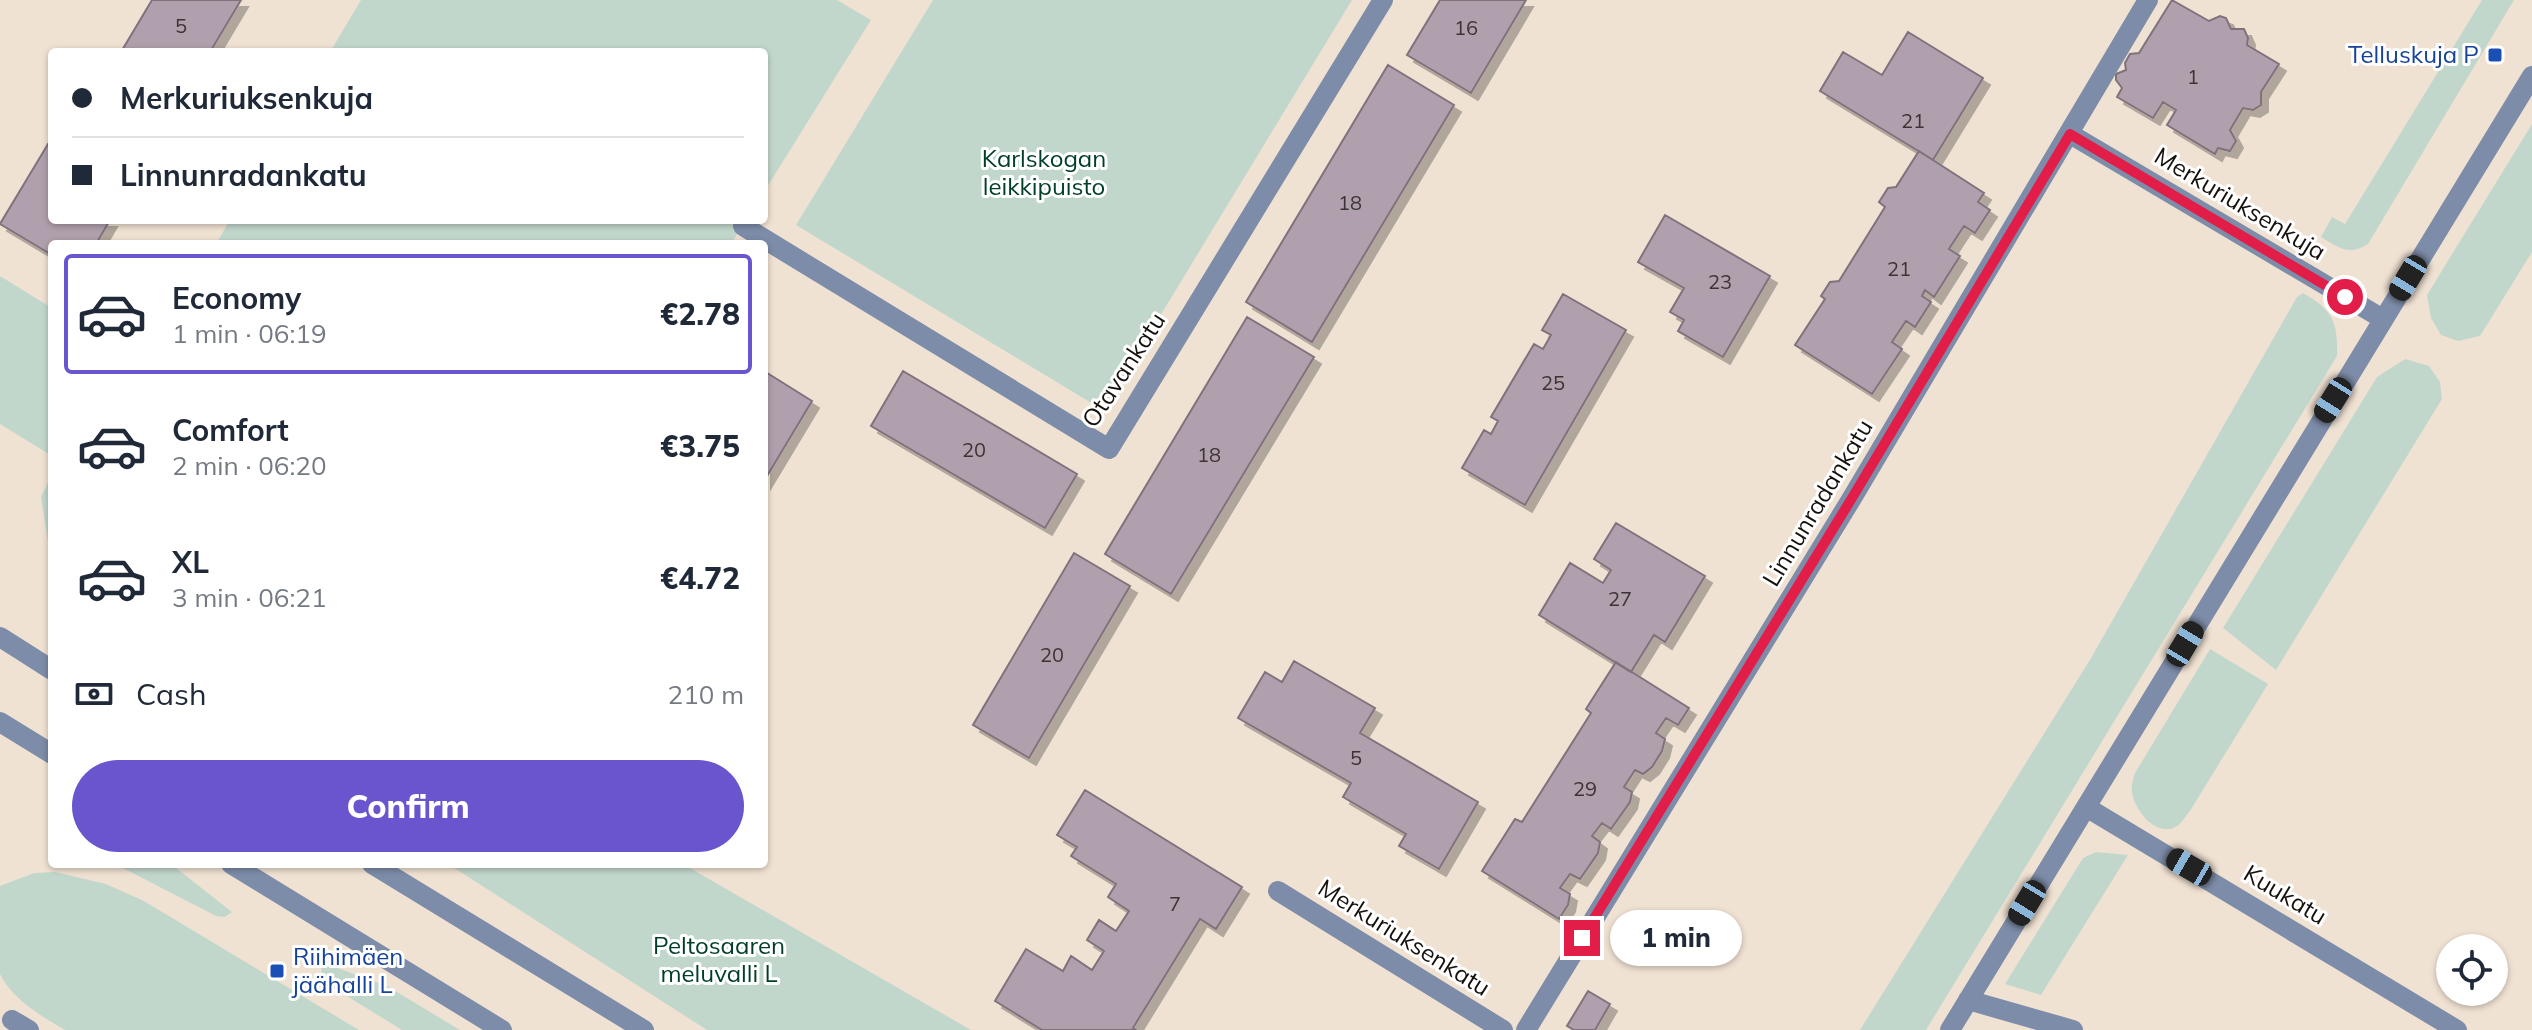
<!DOCTYPE html>
<meta charset="utf-8">
<style>
body{margin:0;font-family:Mulish,sans-serif;background:#f6f6f7;color:#1f2937;height:100vh;display:flex;flex-direction:column;font-size:30px;white-space:nowrap}
*{box-sizing:border-box;margin:0}
p{font-size:26px;color:#747a83}
.icon{flex:none;width:44px;height:44px;fill:none;stroke:currentColor;stroke-width:2;stroke-linecap:round;stroke-linejoin:round}
.map{position:relative;flex:1;overflow:hidden}
.drawer{position:absolute;left:48px;top:240px;width:720px;height:628px;display:flex;flex-direction:column;background:#fff;border-radius:8px;box-shadow:0 2px 6px #0004}
.drawer>*{flex:none}
.hud{position:absolute;left:48px;top:48px;width:720px;height:176px;border-radius:8px;box-shadow:0 2px 6px #0004;display:grid;align-content:center;height:176px;padding:0 24px;background:#fff}
.tools{position:absolute;left:2436px;top:934px;display:grid;gap:16px}
.tools a{display:grid;place-items:center;width:72px;height:72px;border-radius:50%;background:#fff;box-shadow:0 2px 6px #0004;font-size:40px}
.end{position:absolute;width:36px;height:36px;margin:-18px;border:10px solid #e11d48;background:#fff;box-shadow:0 0 0 4px #fff}
.from{border-radius:50%}
.bubble{position:absolute;height:56px;border-radius:28px;background:#fff;box-shadow:0 2px 6px #0004;font-size:26px;font-weight:800;line-height:56px;text-align:center}
.car{position:absolute;width:24px;height:48px;margin:-24px -12px;border-radius:10px;box-shadow:0 0 6px 2px #0007;background:linear-gradient(#222 24%,#8ab4d8 0 40%,#222 0 76%,#8ab4d8 0 86%,#222 0)}
.hud b{display:flex;align-items:center;gap:28px;height:76px;font-size:30px}
.hud b+b{border-top:2px solid #e0e1e3}
.hud i{width:20px;height:20px;background:#1f2937}
ul{padding:14px 0 0;list-style:none}
li{display:flex;align-items:center;gap:24px;height:120px;margin:0 16px 12px;padding:0 8px;border:4px solid transparent;border-radius:8px}
li div{flex:1}
li b{display:block;font-size:30px}
li em{font-style:normal;font-weight:800}
li.active{border-color:#6b55cf}
li>.icon{width:72px;height:72px;stroke-width:1.5}
.pay{display:flex;align-items:center;gap:20px;height:88px;padding:0 24px;font-size:30px}
.pay p{margin-inline-start:auto}
.cta{display:flex;gap:16px;margin-top:auto;padding:16px 24px}
.cta a{flex:1;height:92px;border-radius:48px;background:#6b55cf;color:#fff;font-size:32px;font-weight:800;line-height:92px;text-align:center}
.map>svg:first-child{display:block}
.green{fill:#c2d7cc}
.building{fill:#b0a0ad;stroke:#80727d;stroke-width:2;filter:url(#shadow)}
.lines{fill:none;stroke-linecap:round;stroke-linejoin:round}
.service{stroke:#7d8ca8;stroke-width:20}
.minor{stroke:#7d8ca8;stroke-width:20}
.tertiary{stroke:#7d8ca8;stroke-width:20}
.route{stroke:#e11d48;stroke-width:10}
.transit-dot{fill:#1a4fb4;stroke:#fff;stroke-width:3}
.labels{text-anchor:middle;stroke-width:6;stroke-linejoin:round;paint-order:stroke}
.number-label{font-size:20px;fill:#3c3434}
.transit-label{font-size:24px;fill:#164399;stroke:#fff;text-anchor:end}
.park-label{font-size:24px;fill:#003e28;stroke:#fff}
.street-label{font-size:24px;fill:#15100b;stroke:#fff}
</style>
<div class="map">
<svg width="2532" height="1030" viewBox="0 0 2532 1030">
<defs>
<filter id="shadow"><feDropShadow dx="7" dy="7" stdDeviation="0" flood-color="#0004"/></filter>
</defs>
<rect width="100%" height="100%" fill="#f0e2d3"/>
<path class="green" d="M361 0H837L871 20 764 192V52H330Z
M933 0H1352L1103 410 796 225Z
M2482 0H2514L2368 244C2349 256 2339 248 2321 237L2332 217 2345 224Z
M2532 124V252L2480 336 2458 341 2441 335 2431 318 2427 295Z
M230 220H746L731 244H216Z
M0 276 52 308V456L0 424Z
M2303 293C2333 310 2338 322 2337 356L1926 1030H1860L2091 658 2297 297Z
M2405 359 2429 366 2440 382 2442 399 2276 670 2223 628 2377 377Z
M52 474V566L41 497Z
M2210 649 2268 684 2190 811C2186 815 2182 823 2177 826 2157 839 2134 810 2132 792 2131 786 2133 779 2135 773Z
M2096 852 2128 855 2041 995 2005 984 2083 858Z
M115 864H171L232 912 225 917 216 916Z
M448 864H683L971 1030H707Z
M55 872 106 884 144 901 359 1030H65C41 1016 12 999 0 974V886L34 873Z
M332 966 387 986 460 1030H402L324 982 321 968Z"/>
<path class="building" d="M152 0H241L210 52H121Z
M1440 0H1526L1471 93 1407 55Z
M2172 0 2209 21 2220 16 2226 18 2231 29H2244L2248 38 2247 45 2279 64 2261 92V105L2253 110 2243 108 2230 130 2236 141 2230 151 2218 148 2215 154 2167 125 2176 110 2163 102 2153 118 2117 97 2122 88 2116 80V74L2126 70 2125 63 2130 54 2139 53Z
M1908 32 1983 78 1933 160 1820 91 1843 52 1882 75Z
M1388 65 1454 105 1312 342 1246 302Z
M48 144 52 146V220H110L96 244H52V255L0 224Z
M1919 151 1984 193 1978 202 1990 210 1975 233 1964 226 1949 249 1960 256 1934 297 1925 290 1922 296 1931 302 1915 327 1906 321 1892 342 1902 349 1872 394 1795 345 1825 299 1821 296 1830 282 1839 281 1885 207 1879 202 1888 188 1896 187Z
M1665 215 1770 276 1723 357 1678 331 1684 320 1670 312 1684 288 1638 262Z
M1563 294 1626 330 1525 505 1462 468 1484 430 1491 434 1498 421 1491 417 1534 344 1543 349 1551 335 1542 330Z
M1247 317 1314 357 1171 594 1105 554Z
M764 371 812 401 764 481Z
M903 371 1077 474 1045 528 871 426Z
M1616 523 1705 576 1665 642 1654 635 1631 672 1539 615 1570 563 1603 583 1611 570 1594 559Z
M1074 553 1130 586 1029 758 973 725Z
M1294 661 1375 708 1360 733 1478 802 1439 869 1399 846 1406 834 1343 797 1351 783 1238 718 1265 672 1282 682Z
M1616 662 1689 708 1678 725 1666 718 1656 733 1665 739 1662 751 1652 767 1643 774 1635 770 1624 787 1632 792 1630 802 1611 829 1602 823 1592 836 1600 842 1598 853 1580 879 1570 874 1560 888 1570 894 1568 905 1559 919 1482 871 1515 819 1522 822 1591 713 1586 709Z
M1085 790 1242 887 1216 929 1200 919 1133 1028 1136 1030H1042L995 1001 1026 949 1063 971 1071 956 1092 970 1104 951 1087 940 1099 920 1116 931 1129 911 1108 897 1116 884 1071 856 1077 847 1057 835Z
M1588 991 1610 1004 1595 1030H1574L1567 1026Z"/>
<g class="lines">
<path class="service" d="M12 1020 29 1030"/>
<path class="minor" d="M2070 134 2383 319
M743 226 1109 449 1383 0
M2086 807 2457 1030
M1278 891 1503 1030
M1968 1000 2073 1030
M1526 1030 1852 498 2148 0
M1950 1030 2532 76"/>
<path class="tertiary" d="M0 637 52 670
M0 722 52 754
M231 864 502 1030
M372 864 644 1030"/>
</g>
<g class="lines">
<path class="route" d="M1582 938 1852 498 2070 134 2345 297"/>
</g>
<g class="transit-dot">
<rect x="2487" y="47" width="16" height="16" rx="4"/>
<rect x="269" y="963" width="16" height="16" rx="4"/>
</g>
<g class="labels">
<g class="number-label">
<text x="181" y="33">5</text>
<text x="1466" y="35">16</text>
<text x="2193" y="84">1</text>
<text x="1913" y="128">21</text>
<text x="1350" y="210">18</text>
<text x="1899" y="276">21</text>
<text x="1720" y="289">23</text>
<text x="1553" y="390">25</text>
<text x="974" y="457">20</text>
<text x="1209" y="462">18</text>
<text x="1620" y="606">27</text>
<text x="1052" y="662">20</text>
<text x="1356" y="765">5</text>
<text x="1585" y="796">29</text>
<text x="1175" y="911">7</text>
</g>
<g class="transit-label">
<text x="2479" y="63">Telluskuja P</text>
<text x="293" y="965" text-anchor="start">Riihimäen<tspan x="293" dy="28">jäähalli L</tspan></text>
</g>
<g class="park-label">
<text x="1044" y="167">Karlskogan<tspan x="1044" dy="28">leikkipuisto</tspan></text>
<text x="719" y="954">Peltosaaren<tspan x="719" dy="28">meluvalli L</tspan></text>
</g>
<g class="street-label">
<text transform="translate(2240 204) rotate(31)" y="8">Merkuriuksenkuja</text>
<text transform="translate(1124 370) rotate(-57)" y="8">Otavankatu</text>
<text transform="translate(1818 503) rotate(-59)" y="8">Linnunradankatu</text>
<text transform="translate(2285 895) rotate(31)" y="8">Kuukatu</text>
<text transform="translate(1404 938) rotate(32)" y="8">Merkuriuksenkatu</text>
</g>
</g>
</svg>
<div class="tools">
<a><svg class="icon" aria-label="locate" viewBox="0 0 24 24"><circle cx="12" cy="12" r="6"/><path d="M12 2v4M12 18v4M2 12h4M18 12h4"/></svg></a>
</div>
<i class="end from" style="left:2345px;top:297px"></i>
<i class="end" style="left:1582px;top:938px"></i>
<div class="bubble" style="left:1610px;top:910px;width:132px">1 min</div>
<i class="car" style="left:2408px;top:278px;rotate:211deg"></i>
<i class="car" style="left:2333px;top:400px;rotate:212deg"></i>
<i class="car" style="left:2185px;top:644px;rotate:31deg"></i>
<i class="car" style="left:2189px;top:867px;rotate:300deg"></i>
<i class="car" style="left:2027px;top:903px;rotate:211deg"></i>
<div class="hud">
<b><i class="from"></i>Merkuriuksenkuja</b>
<b><i></i>Linnunradankatu</b>
</div>
<section class="drawer">
<ul>
<li class="active"><svg class="icon" aria-label="car" viewBox="0 0 24 24"><path d="M5 17H2v-5l4-1 3-4h7l3 4 3 1v5h-3M9 17h6M6 11h13"/><circle cx="7" cy="17" r="2"/><circle cx="17" cy="17" r="2"/></svg><div><b>Economy</b><p>1 min · 06:19</p></div><em>€2.78</em></li>
<li><svg class="icon" aria-label="car" viewBox="0 0 24 24"><path d="M5 17H2v-5l4-1 3-4h7l3 4 3 1v5h-3M9 17h6M6 11h13"/><circle cx="7" cy="17" r="2"/><circle cx="17" cy="17" r="2"/></svg><div><b>Comfort</b><p>2 min · 06:20</p></div><em>€3.75</em></li>
<li><svg class="icon" aria-label="car" viewBox="0 0 24 24"><path d="M5 17H2v-5l4-1 3-4h7l3 4 3 1v5h-3M9 17h6M6 11h13"/><circle cx="7" cy="17" r="2"/><circle cx="17" cy="17" r="2"/></svg><div><b>XL</b><p>3 min · 06:21</p></div><em>€4.72</em></li>
</ul>
<div class="pay"><svg class="icon" aria-label="cash" viewBox="0 0 24 24"><path d="M3 7h18v10H3z"/><circle cx="12" cy="12" r="2"/></svg>Cash<p>210 m</p></div>
<div class="cta"><a>Confirm</a></div>
</section>
</div>
